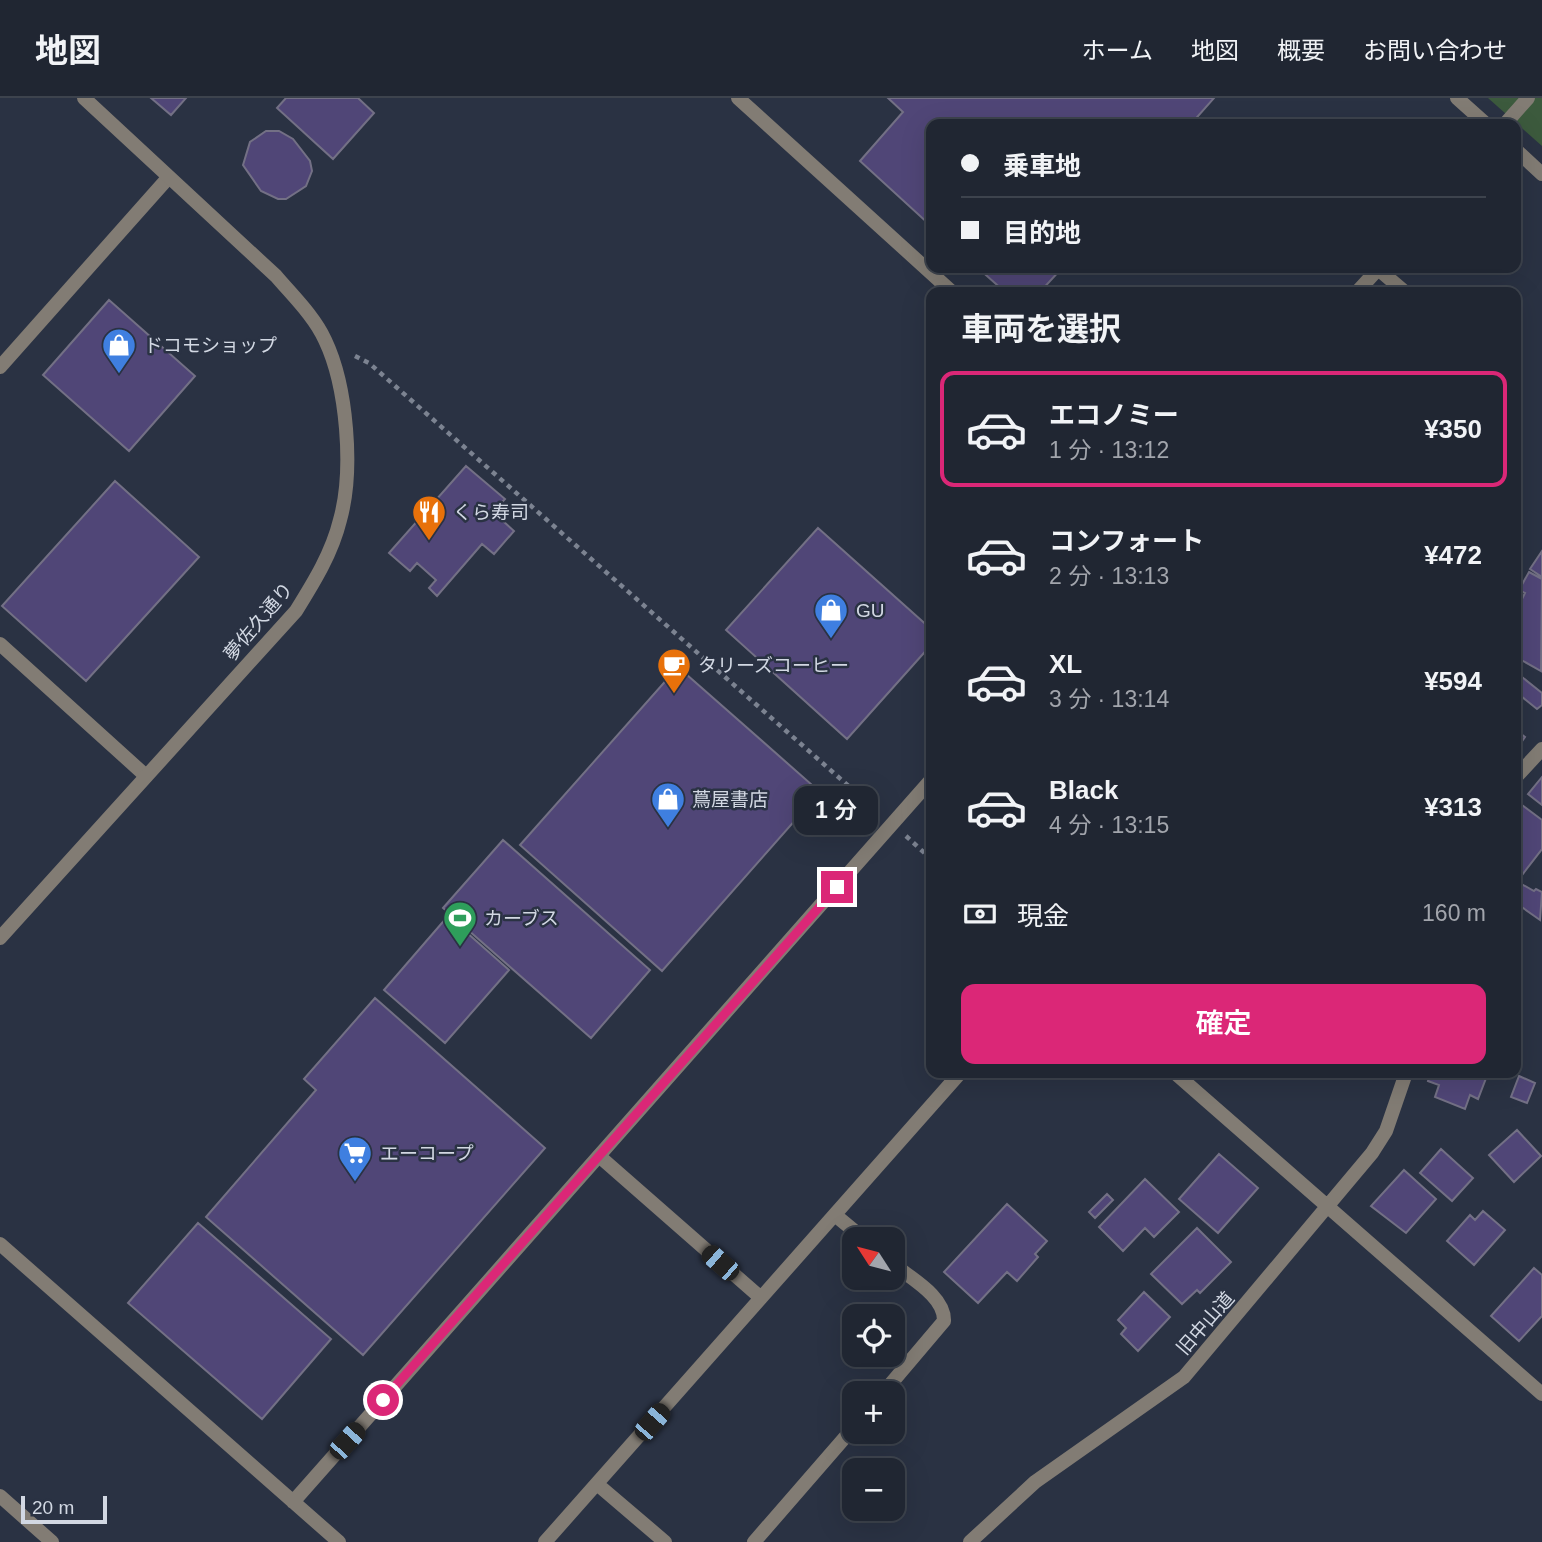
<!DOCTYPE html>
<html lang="ja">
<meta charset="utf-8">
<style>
body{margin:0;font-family:Helvetica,"Noto Sans JP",sans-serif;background:#282e3a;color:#f1f3f6;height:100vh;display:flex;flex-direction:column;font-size:26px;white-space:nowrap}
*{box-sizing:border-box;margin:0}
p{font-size:23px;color:#a2a5ac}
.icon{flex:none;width:38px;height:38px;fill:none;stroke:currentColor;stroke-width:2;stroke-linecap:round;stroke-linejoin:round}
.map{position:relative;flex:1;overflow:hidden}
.details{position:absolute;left:926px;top:189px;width:595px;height:791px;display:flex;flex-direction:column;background:#202632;border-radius:14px;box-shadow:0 7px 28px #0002,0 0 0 2px #3d434d}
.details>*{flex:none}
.banner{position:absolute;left:926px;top:21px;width:595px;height:154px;border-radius:14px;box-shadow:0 7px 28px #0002,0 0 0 2px #3d434d;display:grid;align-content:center;height:154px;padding:0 35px;background:#202632}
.needle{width:46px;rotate:306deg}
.buttons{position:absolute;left:842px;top:1129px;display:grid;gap:14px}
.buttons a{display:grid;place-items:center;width:63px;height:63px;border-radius:14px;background:#202632;box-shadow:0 7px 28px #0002,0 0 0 2px #3d434d;font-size:35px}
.scale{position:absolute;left:21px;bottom:18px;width:86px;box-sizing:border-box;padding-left:7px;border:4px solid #d2d8e3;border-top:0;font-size:19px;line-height:24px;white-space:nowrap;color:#d2d8e3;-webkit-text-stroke:5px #2a3243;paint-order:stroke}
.end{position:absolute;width:32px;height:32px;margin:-16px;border:9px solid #db2777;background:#fff;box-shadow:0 0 0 4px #fff}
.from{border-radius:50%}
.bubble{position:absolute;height:49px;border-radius:14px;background:#202632;box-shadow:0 7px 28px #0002,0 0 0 2px #3d434d;font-size:23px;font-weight:600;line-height:49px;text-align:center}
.car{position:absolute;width:21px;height:42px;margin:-21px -10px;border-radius:9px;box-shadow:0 0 5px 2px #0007;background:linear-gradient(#222 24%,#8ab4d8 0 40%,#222 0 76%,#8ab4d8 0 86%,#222 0)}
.banner b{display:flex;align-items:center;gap:24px;height:66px;font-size:26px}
.banner b+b{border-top:2px solid #3d434d}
.banner i{width:18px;height:18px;background:#f1f3f6}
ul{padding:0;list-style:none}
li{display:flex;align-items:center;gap:21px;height:116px;margin:0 14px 10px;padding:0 21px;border:4px solid transparent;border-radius:14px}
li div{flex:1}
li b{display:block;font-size:26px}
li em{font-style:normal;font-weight:600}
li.selected{border-color:#db2777}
li>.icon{width:63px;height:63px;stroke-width:1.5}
h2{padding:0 35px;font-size:32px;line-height:84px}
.pay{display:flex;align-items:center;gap:18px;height:77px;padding:0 35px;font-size:26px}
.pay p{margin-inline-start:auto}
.button{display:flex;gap:14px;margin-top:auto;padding:14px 35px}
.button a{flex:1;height:80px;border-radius:14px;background:#db2777;color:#fff;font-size:28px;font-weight:600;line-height:80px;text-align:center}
header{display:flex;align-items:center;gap:42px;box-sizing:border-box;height:98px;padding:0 35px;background:#202632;border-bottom:2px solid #3d434d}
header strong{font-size:33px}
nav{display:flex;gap:38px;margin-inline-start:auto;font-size:24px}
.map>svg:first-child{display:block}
.green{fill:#3c5a3d}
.building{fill:#504677;stroke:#737085;stroke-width:2}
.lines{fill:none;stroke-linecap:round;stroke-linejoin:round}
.path{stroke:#7c8391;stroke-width:4.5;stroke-dasharray:5 5;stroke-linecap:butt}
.minor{stroke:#827c74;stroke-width:14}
.tertiary{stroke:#827c74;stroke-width:14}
.route{stroke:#db2777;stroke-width:9}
.labels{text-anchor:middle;stroke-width:5;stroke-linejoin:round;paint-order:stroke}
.poi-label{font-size:19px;fill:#d2d8e3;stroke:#2a3243;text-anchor:start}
.street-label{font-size:19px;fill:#d2d8e3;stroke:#2a3243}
</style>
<header>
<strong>地図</strong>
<nav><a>ホーム</a><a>地図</a><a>概要</a><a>お問い合わせ</a></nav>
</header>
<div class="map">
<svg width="1542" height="1444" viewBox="0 0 1542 1444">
<rect width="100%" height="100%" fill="#2a3243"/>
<path class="green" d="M1488 0H1542V48Z"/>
<path class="building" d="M151 0H186L171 17Z
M286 0H358L374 15 333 61 277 10Z
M888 0H1214L1191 26H931V128L860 63 903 14Z
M266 33H279L293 41 310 63 312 73 306 88 286 101H278L261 93 243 67 250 44Z
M978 170H1062L1040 194H1005Z
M109 202 195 278 129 353 43 277Z
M466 368 505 401 493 414 514 433 494 456 482 446 437 498 429 490 436 482 417 465 410 473 389 455Z
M115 383 199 459 86 583 2 508Z
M818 430 931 531V547L847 641 726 532Z
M1542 453V479L1530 471Z
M1529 474 1542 481 1541 573 1516 559V513L1525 495 1519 492Z
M678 569 820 694 662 873 520 747Z
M1522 579 1542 595V607L1537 611 1516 594V586Z
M1516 632 1525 639 1516 652Z
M1542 679V707L1528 696Z
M1522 707 1542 722V751L1519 781 1516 778V716Z
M503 742 650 872 591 940 443 810Z
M1516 783 1534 793 1536 791 1542 794 1540 822 1516 805Z
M448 818 509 872 445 945 384 892Z
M375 900 545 1050 363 1257 206 1119 316 992 304 981Z
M1430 975H1488L1478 1001 1470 997 1465 1011 1435 999 1439 987 1428 983Z
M1519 978 1535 985 1527 1005 1511 999Z
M1517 1032 1541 1058 1514 1084 1489 1057Z
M1441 1051 1473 1080 1452 1103 1420 1075Z
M1219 1056 1258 1090 1218 1135 1179 1101Z
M1404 1072 1436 1101 1406 1135 1371 1108Z
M1145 1081 1179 1114 1154 1139 1145 1130 1123 1153 1099 1129Z
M1107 1096 1113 1102 1095 1120 1089 1114Z
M1007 1106 1047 1143 1035 1156 1038 1159 1017 1183 1007 1174 978 1205 944 1174Z
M1483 1113 1505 1132 1474 1167 1447 1143 1470 1117 1475 1122Z
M198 1125 331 1241 262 1321 128 1205Z
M1197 1130 1231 1164 1200 1195 1197 1192 1182 1206 1151 1176Z
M1534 1170 1542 1177V1218L1519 1243 1491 1218Z
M1144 1194 1170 1219 1138 1253 1121 1236 1126 1230 1118 1222Z"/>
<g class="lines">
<path class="path" d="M355 258 369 265 878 714
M906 738 931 761"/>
<path class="minor" d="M738 0 952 194
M1457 0 1486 26
M1516 52 1542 76
M1378 171 1405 194
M0 269 168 80
M0 546 146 678
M1516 679 1542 651
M1175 975 1542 1296
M599 1058 761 1200
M835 1117 864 1141
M883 1295 944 1223C945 1198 910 1180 892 1165
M597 1386 665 1444
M0 1398 52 1444
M545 1444 960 975
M754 1444 854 1329
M970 1444 1035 1384 1184 1279 1372 1055 1386 1033 1406 975"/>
<path class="tertiary" d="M1505 26 1528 0
M1357 194 1379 170
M0 840 296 513C314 484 332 455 340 422 354 372 347 288 325 242 314 218 293 198 276 178L84 0
M0 1146 339 1444
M293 1404 931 682"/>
</g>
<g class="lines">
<path class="route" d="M383 1302 837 789"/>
</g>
<defs>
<g id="shop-pin" transform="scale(1.75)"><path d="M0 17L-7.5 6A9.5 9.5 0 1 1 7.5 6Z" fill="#3f7fe0" stroke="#2a3243"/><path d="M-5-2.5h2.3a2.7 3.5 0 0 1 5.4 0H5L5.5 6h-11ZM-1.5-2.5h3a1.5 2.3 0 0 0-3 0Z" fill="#fff"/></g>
<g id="restaurant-pin" transform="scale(1.75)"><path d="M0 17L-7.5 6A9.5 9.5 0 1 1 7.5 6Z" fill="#e8710a" stroke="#2a3243"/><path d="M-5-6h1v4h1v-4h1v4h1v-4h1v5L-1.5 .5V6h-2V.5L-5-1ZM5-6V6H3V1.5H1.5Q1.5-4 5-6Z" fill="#fff"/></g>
<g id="cafe-pin" transform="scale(1.75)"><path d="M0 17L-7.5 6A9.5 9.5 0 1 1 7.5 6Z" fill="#e8710a" stroke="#2a3243"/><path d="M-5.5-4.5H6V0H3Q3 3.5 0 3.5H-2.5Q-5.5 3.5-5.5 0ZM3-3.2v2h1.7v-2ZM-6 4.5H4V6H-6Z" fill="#fff"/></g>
<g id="stadium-pin" transform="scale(1.75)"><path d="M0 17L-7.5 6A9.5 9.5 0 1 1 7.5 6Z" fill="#2e9e5b" stroke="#2a3243"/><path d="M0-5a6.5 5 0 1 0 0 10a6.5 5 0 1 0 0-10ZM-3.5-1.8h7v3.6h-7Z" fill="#fff"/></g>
<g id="supermarket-pin" transform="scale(1.75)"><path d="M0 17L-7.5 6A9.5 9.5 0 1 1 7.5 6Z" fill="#3f7fe0" stroke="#2a3243"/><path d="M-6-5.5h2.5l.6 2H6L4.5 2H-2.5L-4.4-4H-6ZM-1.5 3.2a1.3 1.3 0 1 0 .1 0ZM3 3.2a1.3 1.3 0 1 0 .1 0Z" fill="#fff"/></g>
</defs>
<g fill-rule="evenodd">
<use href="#shop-pin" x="119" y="247"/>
<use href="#restaurant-pin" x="429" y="414"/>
<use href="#shop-pin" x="831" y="512"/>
<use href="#cafe-pin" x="674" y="567"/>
<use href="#shop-pin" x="668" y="701"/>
<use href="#stadium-pin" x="460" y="820"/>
<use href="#supermarket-pin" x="355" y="1055"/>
</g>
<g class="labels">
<g class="poi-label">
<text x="144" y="254">ドコモショップ</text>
<text x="453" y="421">くら寿司</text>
<text x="856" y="519">GU</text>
<text x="698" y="574">タリーズコーヒー</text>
<text x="692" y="708">蔦屋書店</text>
<text x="484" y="827">カーブス</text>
<text x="380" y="1062">エーコープ</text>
</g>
<g class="street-label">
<text transform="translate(258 523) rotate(-50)" y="7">夢佐久通り</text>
<text transform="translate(1205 1225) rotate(-49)" y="7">旧中山道</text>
</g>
</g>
</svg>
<div class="buttons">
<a><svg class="needle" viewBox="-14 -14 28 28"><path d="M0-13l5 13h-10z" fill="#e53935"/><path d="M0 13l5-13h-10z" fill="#a2a5ac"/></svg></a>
<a><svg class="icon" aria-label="locate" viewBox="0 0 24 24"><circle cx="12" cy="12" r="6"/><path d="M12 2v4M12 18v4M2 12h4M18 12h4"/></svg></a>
<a>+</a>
<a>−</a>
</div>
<div class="scale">20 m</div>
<i class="end from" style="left:383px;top:1302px"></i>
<i class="end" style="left:837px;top:789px"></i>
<div class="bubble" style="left:794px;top:688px;width:84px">1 分</div>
<i class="car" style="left:720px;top:1165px;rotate:311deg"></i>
<i class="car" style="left:652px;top:1324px;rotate:41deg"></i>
<i class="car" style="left:347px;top:1343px;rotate:42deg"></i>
<div class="banner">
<b><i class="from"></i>乗車地</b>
<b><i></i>目的地</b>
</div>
<section class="details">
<h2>車両を選択</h2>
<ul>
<li class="selected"><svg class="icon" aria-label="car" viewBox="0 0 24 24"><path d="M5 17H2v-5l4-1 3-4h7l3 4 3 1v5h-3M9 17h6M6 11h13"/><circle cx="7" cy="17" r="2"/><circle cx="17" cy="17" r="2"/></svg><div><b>エコノミー</b><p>1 分 · 13:12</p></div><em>¥350</em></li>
<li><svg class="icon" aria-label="car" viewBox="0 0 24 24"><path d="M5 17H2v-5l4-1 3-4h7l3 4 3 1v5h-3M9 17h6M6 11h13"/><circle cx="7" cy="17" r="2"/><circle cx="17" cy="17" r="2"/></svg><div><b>コンフォート</b><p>2 分 · 13:13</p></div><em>¥472</em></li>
<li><svg class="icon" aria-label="car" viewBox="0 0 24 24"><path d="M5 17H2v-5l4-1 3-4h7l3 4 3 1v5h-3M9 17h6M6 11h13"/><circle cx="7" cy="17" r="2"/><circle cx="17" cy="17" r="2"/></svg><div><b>XL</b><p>3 分 · 13:14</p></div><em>¥594</em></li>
<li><svg class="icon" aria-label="car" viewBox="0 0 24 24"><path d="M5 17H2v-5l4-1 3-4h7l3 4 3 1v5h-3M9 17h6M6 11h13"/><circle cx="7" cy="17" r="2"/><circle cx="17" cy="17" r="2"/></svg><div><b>Black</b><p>4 分 · 13:15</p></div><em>¥313</em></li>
</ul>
<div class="pay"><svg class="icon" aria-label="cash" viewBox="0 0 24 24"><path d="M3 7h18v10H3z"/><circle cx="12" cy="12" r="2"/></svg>現金<p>160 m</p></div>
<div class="button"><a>確定</a></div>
</section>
</div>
